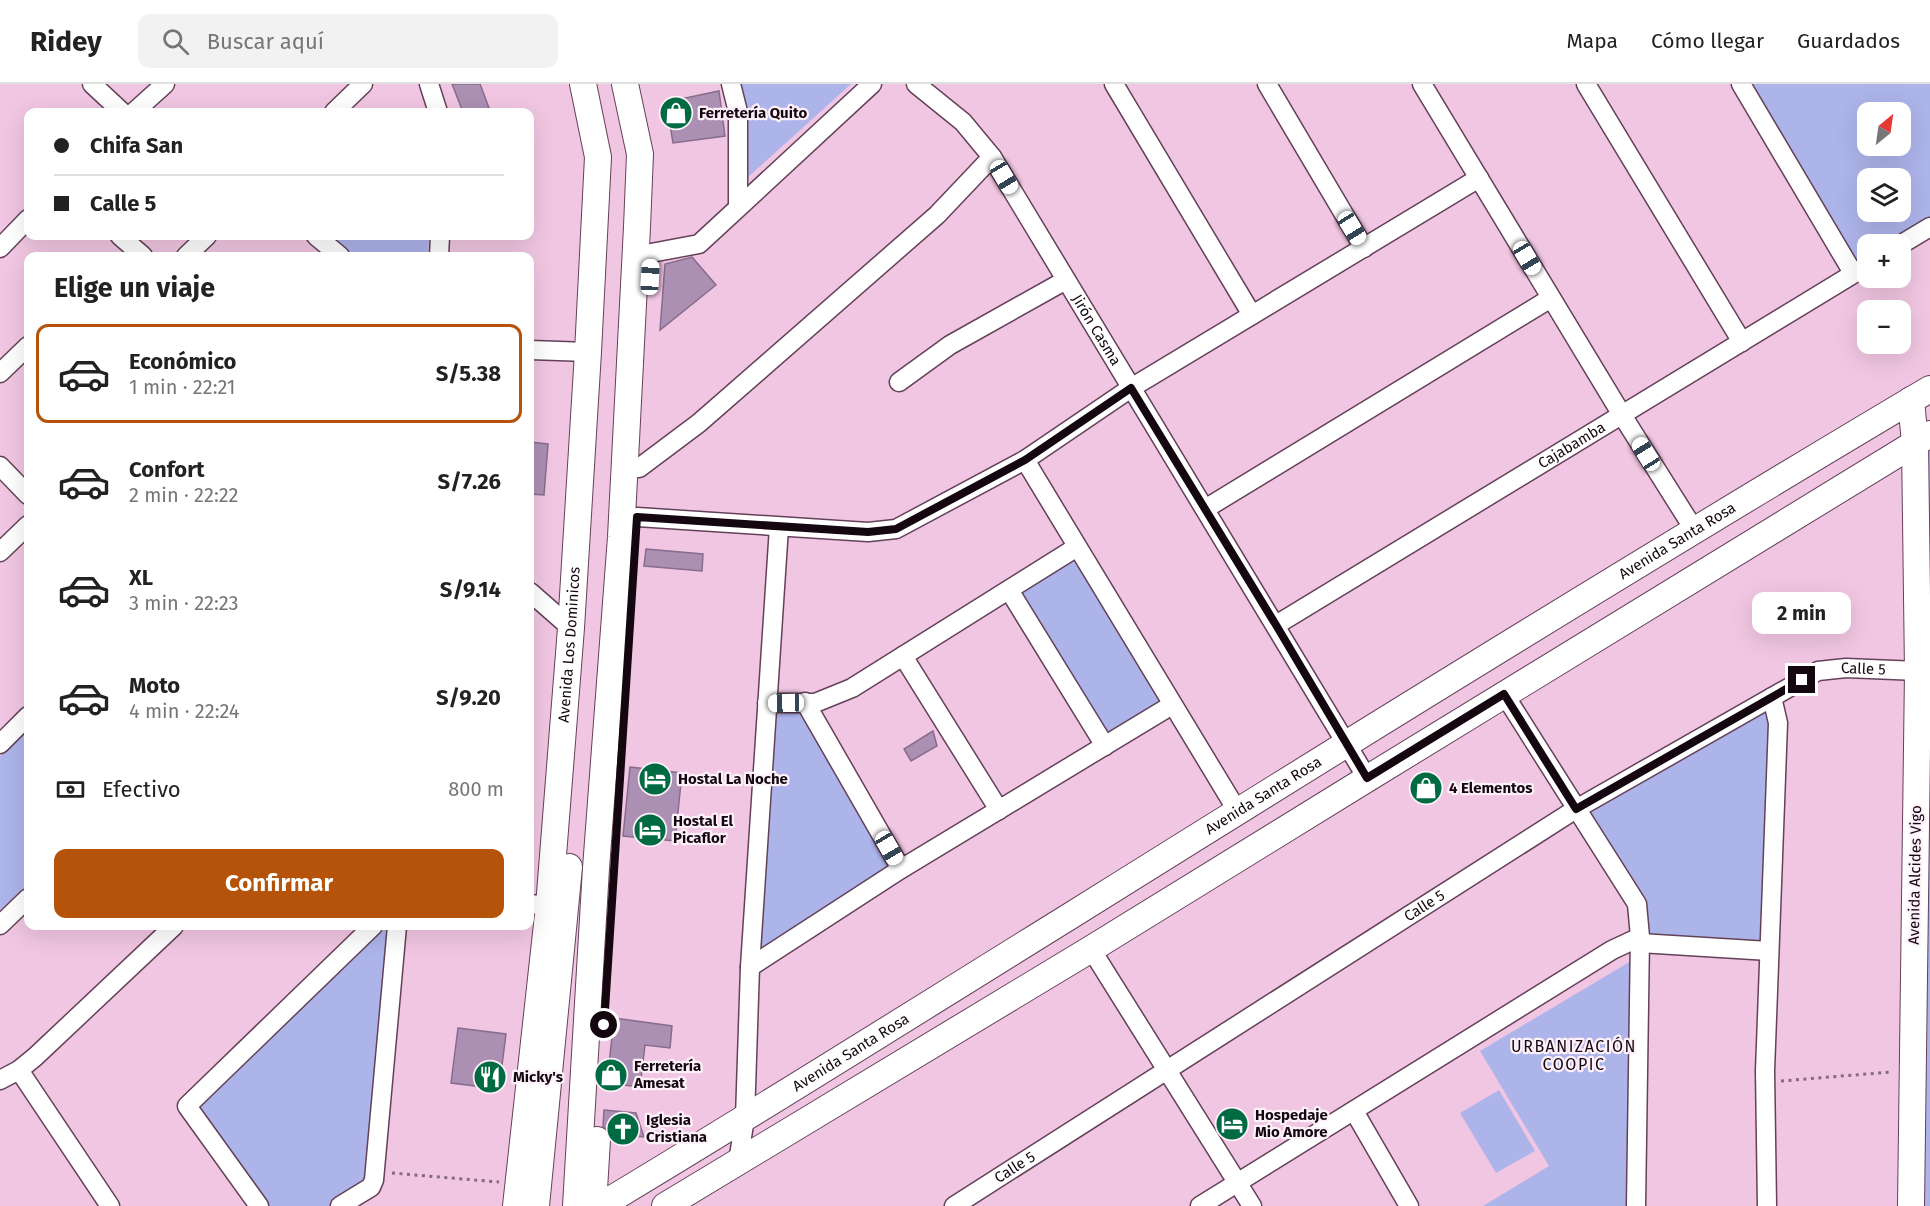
<!DOCTYPE html>
<html lang="es">
<meta charset="utf-8">
<style>
body{margin:0;font-family:"Fira Sans",sans-serif;background:#f2f2f2;color:#222;height:100vh;display:flex;flex-direction:column;font-size:22px;white-space:nowrap}
*{box-sizing:border-box;margin:0}
p{font-size:20px;color:#767676}
.icon{flex:none;width:33px;height:33px;fill:none;stroke:currentColor;stroke-width:2;stroke-linecap:round;stroke-linejoin:round}
.map{position:relative;flex:1;overflow:hidden}
.drawer{position:absolute;left:24px;top:168px;width:510px;height:678px;display:flex;flex-direction:column;background:#fff;border-radius:12px;box-shadow:0 6px 24px #0002}
.drawer>*{flex:none}
.guide{position:absolute;left:24px;top:24px;width:510px;height:132px;border-radius:12px;box-shadow:0 6px 24px #0002;display:grid;align-content:center;height:132px;padding:0 30px;background:#fff}
.needle{width:39px;rotate:29deg}
.fabs{position:absolute;left:1857px;top:18px;display:grid;gap:12px}
.fabs a{display:grid;place-items:center;width:54px;height:54px;border-radius:12px;background:#fff;box-shadow:0 6px 24px #0002;font-size:30px}
.end{position:absolute;width:27px;height:27px;margin:-14px;border:8px solid #140710;background:#fff;box-shadow:0 0 0 3px #fff}
.from{border-radius:50%}
.bubble{position:absolute;height:42px;border-radius:12px;background:#fff;box-shadow:0 6px 24px #0002;font-size:20px;font-weight:700;line-height:42px;text-align:center}
.car{position:absolute;width:18px;height:36px;margin:-18px -9px;border-radius:8px;box-shadow:0 0 4px 2px #0007;background:linear-gradient(#fff 24%,#345 0 40%,#fff 0 76%,#345 0 86%,#fff 0)}
.guide b{display:flex;align-items:center;gap:21px;height:57px;font-size:22px}
.guide b+b{border-top:2px solid #e0e0e0}
.guide i{width:15px;height:15px;background:#222}
ul{padding:0;list-style:none}
li{display:flex;align-items:center;gap:18px;height:99px;margin:0 12px 9px;padding:0 18px;border:3px solid transparent;border-radius:12px}
li div{flex:1}
li b{display:block;font-size:22px}
li em{font-style:normal;font-weight:700}
li.current{border-color:#b45309}
li>.icon{width:54px;height:54px;stroke-width:1.5}
h2{padding:0 30px;font-size:27px;line-height:72px}
.pay{display:flex;align-items:center;gap:15px;height:66px;padding:0 30px;font-size:22px}
.pay p{margin-inline-start:auto}
.cta{display:flex;gap:12px;margin-top:auto;padding:12px 30px}
.cta a{flex:1;height:69px;border-radius:12px;background:#b45309;color:#fff;font-size:24px;font-weight:700;line-height:69px;text-align:center}
header{display:flex;align-items:center;gap:36px;box-sizing:border-box;height:84px;padding:0 30px;background:#fff;border-bottom:2px solid #e0e0e0}
header strong{font-size:28px}
nav{display:flex;gap:33px;margin-inline-start:auto;font-size:21px}
.search{width:420px;height:54px;background:#f2f2f2;display:flex;align-items:center;gap:15px;box-sizing:border-box;padding:0 21px;border-radius:12px;color:#767676;font-size:22px}
.map>svg:first-child{display:block}
.green{fill:#adb4ea;fill-rule:evenodd}
.building{fill:#ac90b4;stroke:#876c8e;stroke-width:1.5}
.lines{fill:none;stroke-linecap:round;stroke-linejoin:round}
.street-casing{stroke:#644159;stroke-width:21}
.secondary-casing{stroke:#644159;stroke-width:28}
.path{stroke:#876a7d;stroke-width:3;stroke-dasharray:3 4.5;stroke-linecap:butt}
.street{stroke:#fff;stroke-width:18}
.secondary{stroke:#fff;stroke-width:26}
.route{stroke:#140710;stroke-width:8}
.labels{text-anchor:middle;stroke-width:4.5;stroke-linejoin:round;paint-order:stroke}
.poi-label{font-size:15px;font-weight:bold;fill:#140710;stroke:#fef1fa;text-anchor:start}
.street-label{font-size:15px;fill:#140710;stroke:#fef1fa}
.neighbourhood-label{font-size:16px;letter-spacing:1.5px;fill:#140710;stroke:#fef1fa}
</style>
<header>
<strong>Ridey</strong>
<div class="search"><svg class="icon" aria-label="search" viewBox="0 0 24 24"><circle cx="10" cy="10" r="6"/><path d="M15 15l6 6"/></svg>Buscar aquí</div>
<nav><a>Mapa</a><a>Cómo llegar</a><a>Guardados</a></nav>
</header>
<div class="map">
<svg width="1930" height="1122" viewBox="0 0 1930 1122">
<rect width="100%" height="100%" fill="#f1c6e2"/>
<path class="green" d="M738 0H851L746 95Z
M1741 0H1930V143L1901 161 1868 160 1867 181 1853 189ZM1868 28H1900V62H1868ZM1868 94H1900V128H1868Z
M328 152H429L428 172H352Z
M1930 367V1122H1920L1922 374Z
M1075 473 1162 619 1107 652 1020 508Z
M1770 617 1765 862 1644 854 1585 731Z
M801 627 891 783 759 865 776 631Z
M25 648 28 651V800L0 826V672Z
M384 842H389L366 1099 329 1122H267L195 1023Z
M1631 877 1628 1122H1483L1549 1082 1480 967Z
M1499 1006 1535 1067 1496 1089 1460 1029Z"/>
<path class="building" d="M452 0H480L489 24 476 28H463Z
M719 7 725 52 673 59 666 18Z
M692 173 716 201 660 246 665 180Z
M530 358 548 360 544 411 530 410Z
M646 465 703 470 702 487 644 482Z
M933 647 937 662 911 677 904 665Z
M630 683 682 689 675 757 623 752Z
M614 934 672 942 670 964 645 961 640 1003 607 999Z
M458 944 506 950 499 1005 451 999Z
M604 1026 636 1029 644 1053 611 1050 603 1042Z"/>
<g class="lines">
<g class="street-casing">
<g id="street">
<path d="M92 0 122 28"/>
<path d="M429 0 438 28"/>
<path d="M731 0 738 28V123"/>
<path id="s1" d="M916 0 963 38 992 73 1367 694"/>
<path d="M1114 0 1252 231"/>
<path d="M1267 0 1364 164"/>
<path d="M1422 0 1622 331 1695 447"/>
<path d="M1586 0 1742 258"/>
<path d="M1741 0 1853 189"/>
<path d="M134 28 165 0"/>
<path d="M334 28 363 0"/>
<path d="M120 152 143 172"/>
<path d="M316 152 340 172"/>
<path d="M1900 161 1930 143"/>
<path d="M0 164 28 135"/>
<path d="M651 169 699 160 872 0"/>
<path d="M186 172 207 152"/>
<path d="M439 172 440 152"/>
<path d="M530 266 588 268"/>
<path d="M0 289 28 262"/>
<path d="M899 298 950 261 1066 196"/>
<path d="M1025 376 1238 728"/>
<path d="M0 382 28 411"/>
<path d="M639 384 699 339 937 131 992 73"/>
<path d="M1205 425 1551 214"/>
<path d="M637 433 868 448 896 445 1025 376 1131 304 1479 94"/>
<path d="M0 468 28 441"/>
<path d="M1009 506 1105 662"/>
<path d="M530 508 571 544"/>
<path id="s2" d="M1276 541 1868 181"/>
<path d="M903 572 999 726"/>
<path d="M1504 610 1637 820 1640 853 1636 1122"/>
<path d="M805 618 901 785"/>
<path d="M767 619H815L852 604 1077 463"/>
<path d="M0 660 28 632"/>
<path d="M530 820 549 822"/>
<path d="M0 841 28 814"/>
<path d="M1640 859 1769 867"/>
<path d="M1091 865 1252 1122"/>
<path d="M750 883 901 785 1172 621"/>
<path d="M19 986 110 1122"/>
<path d="M0 996 19 986 35 973 174 842"/>
<path d="M1354 1027 1409 1122"/>
<path d="M738 1078 745 1034 750 883 779 443"/>
<path d="M259 1122 187 1022 373 842"/>
<path d="M340 1122 371 1103 374 1096 397 842"/>
<path id="s3" d="M954 1122 1576 725 1818 587 1846 584 1918 587"/>
<path d="M1200 1122 1612 866 1640 853"/>
<path d="M1767 1122 1765 987 1778 639 1772 613"/>
</g>
</g>
<g class="secondary-casing">
<g id="secondary">
<path d="M1911 316 1915 359 1918 587 1911 1122"/>
<path id="s4" d="M516 1122 549 822 571 544 588 268 598 73 583 0"/>
<path d="M536 1122 569 783"/>
<path d="M576 1122 596 784 621 453 637 143 640 70 625 0"/>
<path d="M593 1122 597 1056"/>
<path id="s5" d="M600 1122C757 1028 912 930 1067 834 1353 655 1640 477 1930 305"/>
<path d="M665 1122 1091 865 1370 693 1930 350"/>
</g>
</g>
<path class="path" d="M1781 997 1891 988
M392 1089 499 1098"/>
<use href="#street" class="street"/>
<use href="#secondary" class="secondary"/>
</g>
<g class="lines">
<path class="route" d="M604 941 637 433 868 448 896 445 1025 376 1131 304 1276 541 1367 694 1504 610 1576 725 1802 596"/>
</g>
<defs>
<g id="shop-disc" transform="scale(1.725)"><circle r="9.5" fill="#006b43" stroke="#fef1fa"/><path d="M-5-2.5h2.3a2.7 3.5 0 0 1 5.4 0H5L5.5 6h-11ZM-1.5-2.5h3a1.5 2.3 0 0 0-3 0Z" fill="#fff"/></g>
<g id="hotel-disc" transform="scale(1.725)"><circle r="9.5" fill="#006b43" stroke="#fef1fa"/><path d="M-6-4.5h1.5V1H6V5H4.5V3h-9V5H-6ZM-4 0a1.8 1.8 0 1 1 3.6 0ZM.5 0V-2.5h3Q6-2.5 6 0Z" fill="#fff"/></g>
<g id="restaurant-disc" transform="scale(1.725)"><circle r="9.5" fill="#006b43" stroke="#fef1fa"/><path d="M-5-6h1v4h1v-4h1v4h1v-4h1v5L-1.5 .5V6h-2V.5L-5-1ZM5-6V6H3V1.5H1.5Q1.5-4 5-6Z" fill="#fff"/></g>
<g id="church-disc" transform="scale(1.725)"><circle r="9.5" fill="#006b43" stroke="#fef1fa"/><path d="M-1.2-6h2.4v3.5h3.3v2.4h-3.3V6h-2.4V-.1h-3.3v-2.4h3.3Z" fill="#fff"/></g>
</defs>
<g fill-rule="evenodd">
<use href="#shop-disc" x="676" y="29"/>
<use href="#hotel-disc" x="655" y="695"/>
<use href="#shop-disc" x="1426" y="704"/>
<use href="#hotel-disc" x="650" y="746"/>
<use href="#shop-disc" x="611" y="991"/>
<use href="#restaurant-disc" x="490" y="993"/>
<use href="#hotel-disc" x="1232" y="1040"/>
<use href="#church-disc" x="623" y="1045"/>
</g>
<g class="labels">
<g class="poi-label">
<text x="699" y="34">Ferretería Quito</text>
<text x="678" y="700">Hostal La Noche</text>
<text x="1449" y="709">4 Elementos</text>
<text x="673" y="742">Hostal El<tspan x="673" dy="17">Picaflor</tspan></text>
<text x="634" y="987">Ferretería<tspan x="634" dy="17">Amesat</tspan></text>
<text x="513" y="998">Micky's</text>
<text x="1255" y="1036">Hospedaje<tspan x="1255" dy="17">Mio Amore</tspan></text>
<text x="646" y="1041">Iglesia<tspan x="646" dy="17">Cristiana</tspan></text>
</g>
<g class="street-label">
<text dy="5" stroke="none"><textPath href="#s1" startOffset="308">Jirón Casma</textPath></text>
<text dy="5" stroke="none"><textPath href="#s2" startOffset="346">Cajabamba</textPath></text>
<text dy="5" stroke="none"><textPath href="#s5" startOffset="1266">Avenida Santa Rosa</textPath></text>
<text dy="5" stroke="none"><textPath href="#s4" startOffset="564">Avenida Los Dominicos</textPath></text>
<text dy="5" stroke="none"><textPath href="#s3" startOffset="1062">Calle 5</textPath></text>
<text dy="5" stroke="none"><textPath href="#s5" startOffset="780">Avenida Santa Rosa</textPath></text>
<text transform="translate(1915 791) rotate(-89)" y="5">Avenida Alcides Vigo</text>
<text dy="5" stroke="none"><textPath href="#s3" startOffset="558">Calle 5</textPath></text>
<text dy="5" stroke="none"><textPath href="#s5" startOffset="294">Avenida Santa Rosa</textPath></text>
<text dy="5" stroke="none"><textPath href="#s3" startOffset="72">Calle 5</textPath></text>
</g>
<g class="neighbourhood-label">
<text x="1574" y="968">URBANIZACIÓN<tspan x="1574" dy="18">COOPIC</tspan></text>
</g>
</g>
</svg>
<div class="fabs">
<a><svg class="needle" viewBox="-14 -14 28 28"><path d="M0-13l5 13h-10z" fill="#e53935"/><path d="M0 13l5-13h-10z" fill="#767676"/></svg></a>
<a><svg class="icon" aria-label="layers" viewBox="0 0 24 24"><path d="M12 4l9 5-9 5-9-5zM3 14l9 5 9-5"/></svg></a>
<a>+</a>
<a>−</a>
</div>
<i class="end from" style="left:604px;top:941px"></i>
<i class="end" style="left:1802px;top:596px"></i>
<div class="bubble" style="left:1752px;top:508px;width:99px">2 min</div>
<i class="car" style="left:1004px;top:93px;rotate:149deg"></i>
<i class="car" style="left:1352px;top:144px;rotate:148deg"></i>
<i class="car" style="left:1527px;top:174px;rotate:149deg"></i>
<i class="car" style="left:650px;top:193px;rotate:3deg"></i>
<i class="car" style="left:1646px;top:370px;rotate:328deg"></i>
<i class="car" style="left:786px;top:619px;rotate:269deg"></i>
<i class="car" style="left:889px;top:764px;rotate:150deg"></i>
<div class="guide">
<b><i class="from"></i>Chifa San</b>
<b><i></i>Calle 5</b>
</div>
<section class="drawer">
<h2>Elige un viaje</h2>
<ul>
<li class="current"><svg class="icon" aria-label="car" viewBox="0 0 24 24"><path d="M5 17H2v-5l4-1 3-4h7l3 4 3 1v5h-3M9 17h6M6 11h13"/><circle cx="7" cy="17" r="2"/><circle cx="17" cy="17" r="2"/></svg><div><b>Económico</b><p>1 min · 22:21</p></div><em>S/5.38</em></li>
<li><svg class="icon" aria-label="car" viewBox="0 0 24 24"><path d="M5 17H2v-5l4-1 3-4h7l3 4 3 1v5h-3M9 17h6M6 11h13"/><circle cx="7" cy="17" r="2"/><circle cx="17" cy="17" r="2"/></svg><div><b>Confort</b><p>2 min · 22:22</p></div><em>S/7.26</em></li>
<li><svg class="icon" aria-label="car" viewBox="0 0 24 24"><path d="M5 17H2v-5l4-1 3-4h7l3 4 3 1v5h-3M9 17h6M6 11h13"/><circle cx="7" cy="17" r="2"/><circle cx="17" cy="17" r="2"/></svg><div><b>XL</b><p>3 min · 22:23</p></div><em>S/9.14</em></li>
<li><svg class="icon" aria-label="car" viewBox="0 0 24 24"><path d="M5 17H2v-5l4-1 3-4h7l3 4 3 1v5h-3M9 17h6M6 11h13"/><circle cx="7" cy="17" r="2"/><circle cx="17" cy="17" r="2"/></svg><div><b>Moto</b><p>4 min · 22:24</p></div><em>S/9.20</em></li>
</ul>
<div class="pay"><svg class="icon" aria-label="cash" viewBox="0 0 24 24"><path d="M3 7h18v10H3z"/><circle cx="12" cy="12" r="2"/></svg>Efectivo<p>800 m</p></div>
<div class="cta"><a>Confirmar</a></div>
</section>
</div>
